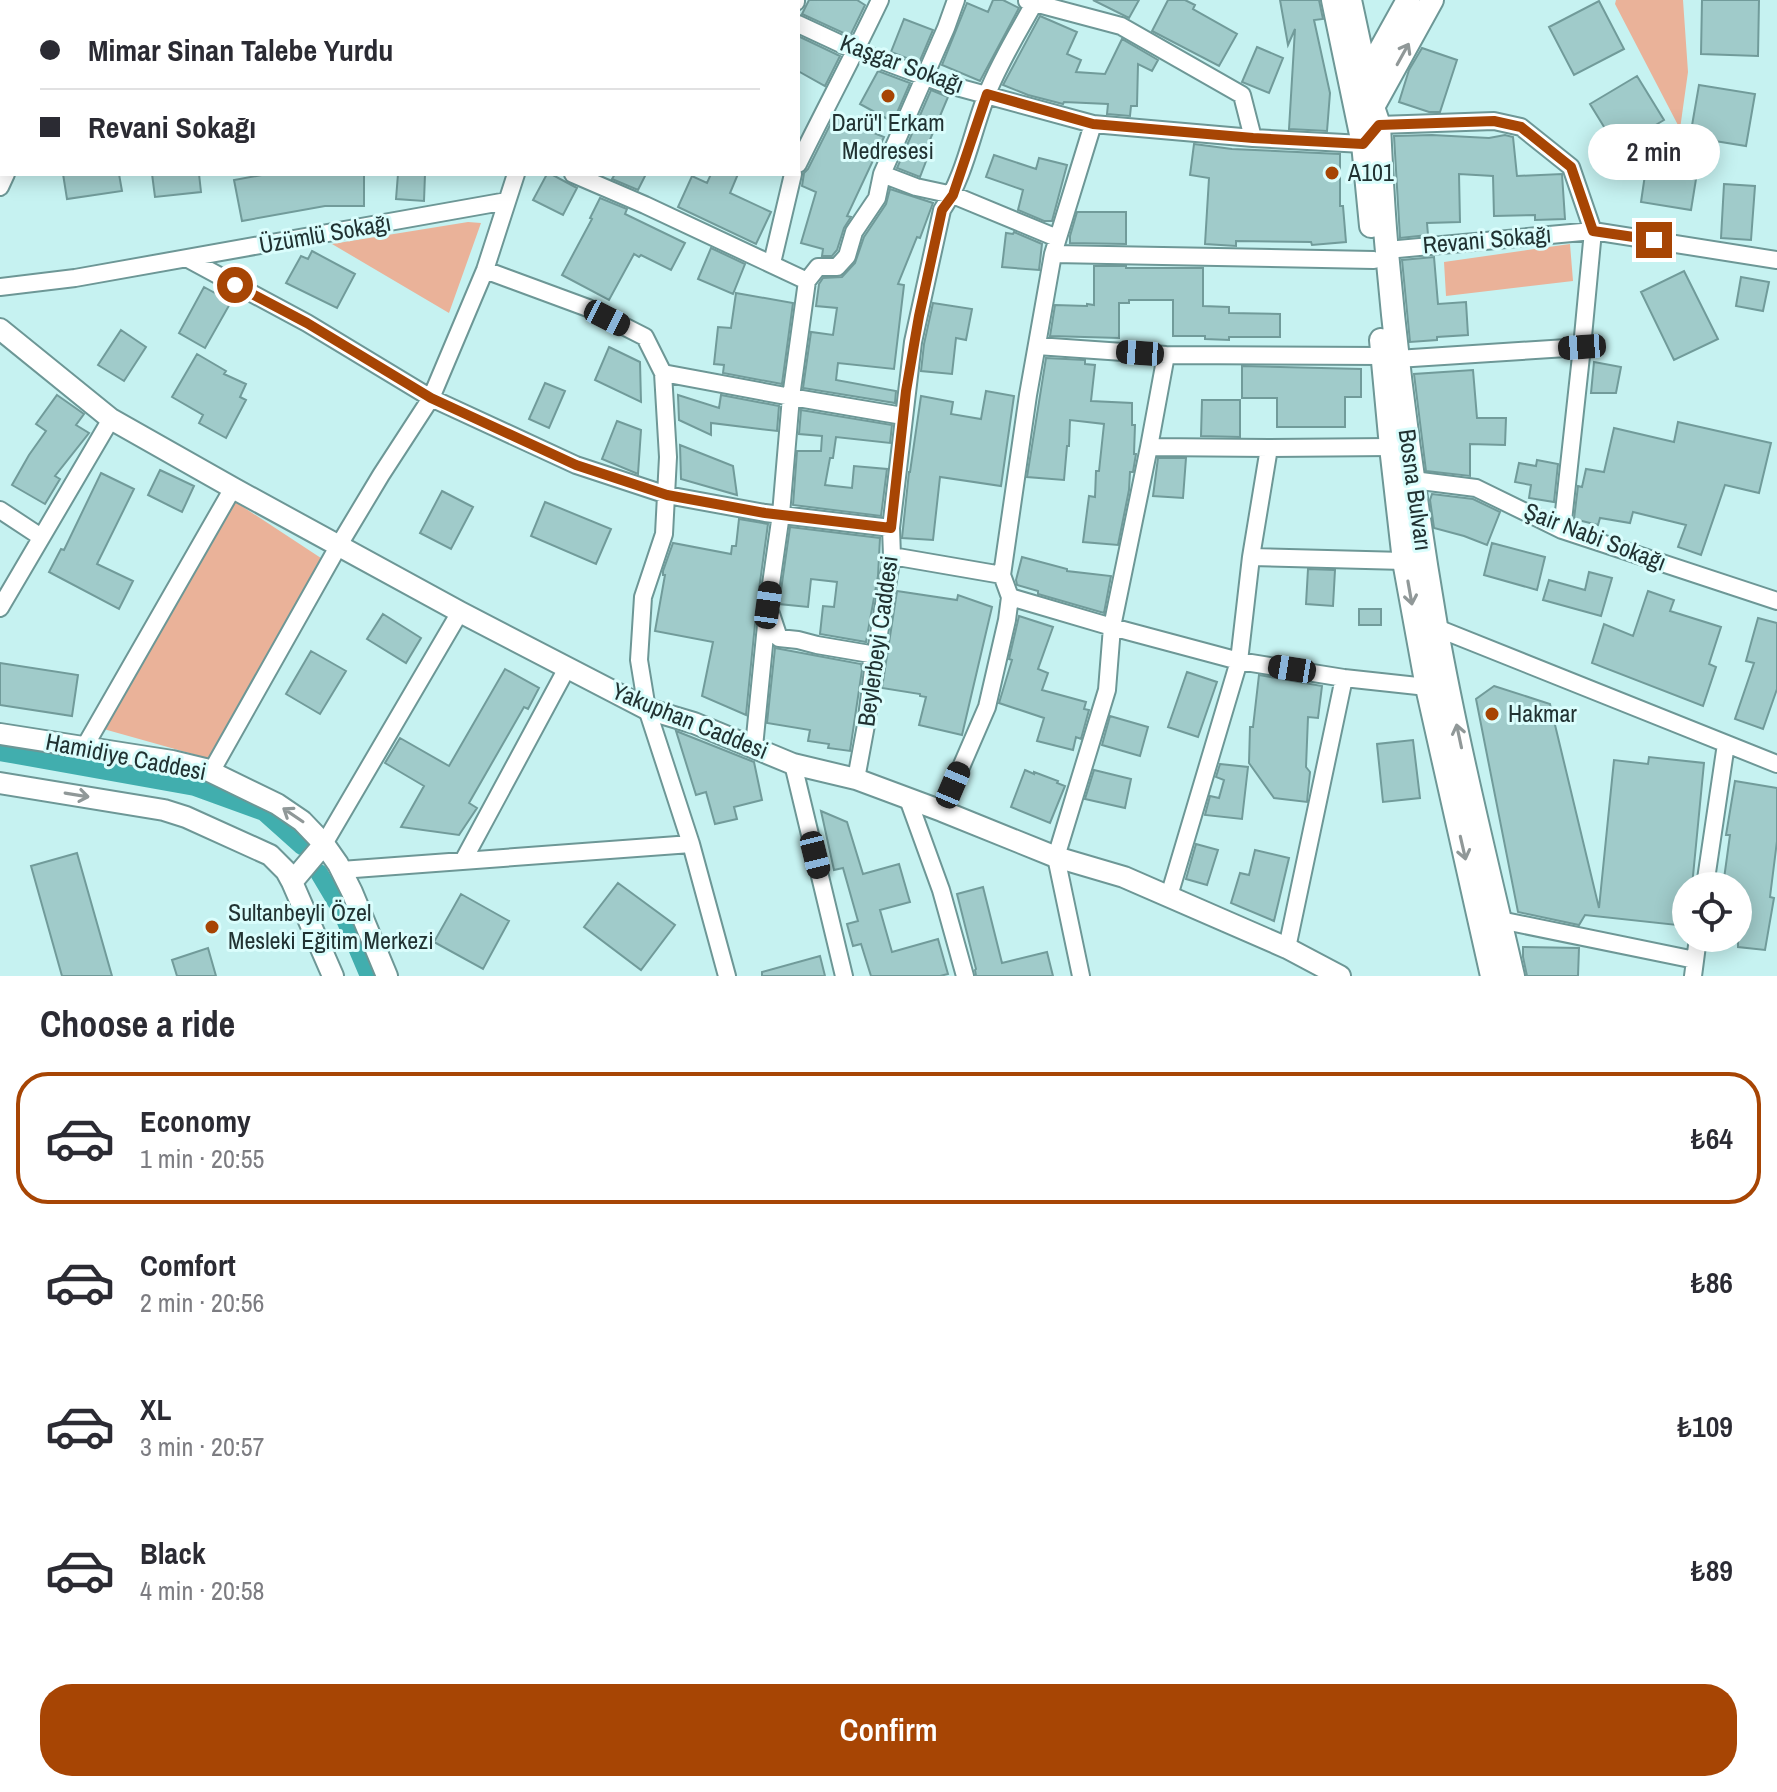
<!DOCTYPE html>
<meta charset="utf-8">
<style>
body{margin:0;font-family:"Archivo Narrow",sans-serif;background:#f2f2f3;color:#2b2b33;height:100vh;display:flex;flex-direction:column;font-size:30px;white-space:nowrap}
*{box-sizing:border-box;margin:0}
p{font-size:26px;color:#7c7c81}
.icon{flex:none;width:44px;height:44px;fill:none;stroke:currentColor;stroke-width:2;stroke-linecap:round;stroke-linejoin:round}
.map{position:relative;height:976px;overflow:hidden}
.side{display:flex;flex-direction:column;background:#fff;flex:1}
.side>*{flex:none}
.guide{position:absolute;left:0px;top:0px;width:800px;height:176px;box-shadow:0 4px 20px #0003;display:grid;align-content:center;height:176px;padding:0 40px;background:#fff}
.buttons{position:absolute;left:1672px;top:872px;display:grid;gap:16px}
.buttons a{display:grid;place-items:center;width:80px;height:80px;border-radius:50%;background:#fff;box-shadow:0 4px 20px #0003;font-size:40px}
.end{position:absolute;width:36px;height:36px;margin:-18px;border:10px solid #a74504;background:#fff;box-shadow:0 0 0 4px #fff}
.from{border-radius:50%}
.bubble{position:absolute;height:56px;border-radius:28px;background:#fff;box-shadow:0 4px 20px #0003;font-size:26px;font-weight:600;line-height:56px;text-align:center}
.car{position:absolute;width:24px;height:48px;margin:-24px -12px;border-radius:10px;box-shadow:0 0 6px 2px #0007;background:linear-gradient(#222 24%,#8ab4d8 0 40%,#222 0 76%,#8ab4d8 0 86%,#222 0)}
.guide b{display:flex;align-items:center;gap:28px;height:76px;font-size:30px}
.guide b+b{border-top:2px solid #e1e1e2}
.guide i{width:20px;height:20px;background:#2b2b33}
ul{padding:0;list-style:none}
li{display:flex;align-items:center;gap:24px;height:132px;margin:0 16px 12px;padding:0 24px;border:4px solid transparent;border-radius:32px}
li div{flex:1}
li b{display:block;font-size:30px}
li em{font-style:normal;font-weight:600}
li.current{border-color:#a74504}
li>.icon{width:72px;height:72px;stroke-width:1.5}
h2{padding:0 40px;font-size:36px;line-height:96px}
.primary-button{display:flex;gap:16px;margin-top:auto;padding:16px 40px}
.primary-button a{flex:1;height:92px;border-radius:32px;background:#a74504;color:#fff;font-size:32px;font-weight:600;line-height:92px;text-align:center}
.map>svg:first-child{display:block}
.green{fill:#eab299}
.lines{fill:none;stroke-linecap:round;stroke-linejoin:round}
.canal{stroke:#41aeae;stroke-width:18}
.building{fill:#a0cbca;stroke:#719b9a;stroke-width:2}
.minor-casing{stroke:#6d9796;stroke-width:20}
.tertiary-casing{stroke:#6d9796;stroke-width:24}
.secondary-casing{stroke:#6d9796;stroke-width:26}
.minor{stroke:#fff;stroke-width:16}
.tertiary{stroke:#fff;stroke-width:20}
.secondary{stroke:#fff;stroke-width:22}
.oneway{stroke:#909898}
.route{stroke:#a74504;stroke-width:10}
.poi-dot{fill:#a74504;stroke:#dafdfc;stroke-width:3}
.labels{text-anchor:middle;stroke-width:6;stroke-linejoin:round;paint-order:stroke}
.street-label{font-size:24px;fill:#213232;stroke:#dafdfc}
.poi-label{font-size:24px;fill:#213232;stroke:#dafdfc;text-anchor:start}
</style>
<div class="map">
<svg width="1777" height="976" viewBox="0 0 1777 976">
<rect width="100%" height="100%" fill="#c6f2f1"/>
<path class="green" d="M1616 0H1683L1688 72 1680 129 1615 4Z
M468 222 481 223 449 313 332 244Z
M1570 244 1573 281 1446 296 1444 262Z
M228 497 327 562 214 760 100 728Z"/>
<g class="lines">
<path class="canal" d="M0 752 195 787 264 812 302 846
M319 873 341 910 369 976"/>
</g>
<path class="building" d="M809 0H857L865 5 850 36 802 14Z
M993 0H1003L1019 8 980 81 942 65 967 3 988 12Z
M1093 0H1139L1129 18Z
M1168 0H1185L1195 5 1193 9 1237 34 1219 66 1152 31Z
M1280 0H1319L1323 19 1314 20 1330 93 1327 131 1289 129 1295 29 1288 45Z
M1702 0H1759L1758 56 1701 54Z
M1599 1 1624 49 1574 75 1549 27Z
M1040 16 1077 32 1067 54 1081 60 1076 72 1105 74 1122 39 1158 60 1152 71 1138 64 1137 106H1131L1130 116 1107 114 1108 104 1064 102 1063 104 1028 95 1003 85Z
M904 19 933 30 919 63 891 52Z
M798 36 840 56 825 86 798 71Z
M1257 47 1283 58 1269 93 1242 82Z
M1422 48 1457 60 1440 112H1429L1399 102 1409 70Z
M878 71 910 83 893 122 860 104Z
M1637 76 1664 120 1617 148 1590 104Z
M1699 85 1755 94 1746 146 1690 137Z
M931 90 948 97 929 142 933 143 920 177 897 168Z
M834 117 884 137 847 216 851 217 844 228 837 250 832 256H822L823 249 801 243 816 192 802 186 804 173 808 169Z
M1432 135 1489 138 1505 135 1513 137 1517 176 1562 174 1565 219 1535 220V215L1494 216 1493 176 1459 174 1460 222 1427 223 1428 235 1400 238 1394 136Z
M1194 144 1232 149 1340 154V206H1343L1346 242 1312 245 1311 242 1236 241V246L1205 244 1209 178 1190 175Z
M994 155 1036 169 1039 158 1067 165 1052 221H1044L1018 210 1023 190 986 177Z
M1654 165 1690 170 1689 178 1696 179 1691 210 1641 202 1646 168 1653 169Z
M63 174H119L122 191 67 199Z
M152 174H199L201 192 155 197Z
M267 174H364V206H325L242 221 234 180Z
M398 174H425L424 201 396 199Z
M547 174H551L577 188 563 215 533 200Z
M615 174H646L638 190 612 179Z
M711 174H738L730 193 771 212 756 244 678 207 692 176 707 183Z
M1724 184 1755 186 1751 240 1721 238Z
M890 189 933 203 920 238 917 237 898 284 904 285 894 369 838 363 836 380 896 391 895 403 803 388 811 332 833 335 837 308 816 306 819 284 823 278 842 277 855 263 864 237 886 204Z
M600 198 627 209 625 214 685 243 671 270 641 255 639 257 634 254 609 300 562 275 592 219 590 218Z
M1077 212H1126V244L1070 243V236Z
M1014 232 1042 244 1039 270 1002 267 1006 233 1013 234Z
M711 248 745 264 733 294 698 279Z
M312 251 355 274 337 308 286 283 301 256 308 259Z
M1434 257 1438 304 1466 302 1468 335 1437 337V340L1410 342 1402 260Z
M1094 266H1126V268H1203V306L1229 307V313L1280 314V337H1229V340L1205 339V336H1173V300H1129V303H1119V338L1050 336 1055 305 1087 306V304L1094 305Z
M1684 271 1718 339 1674 360 1641 292Z
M1741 277 1769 282 1763 311 1736 306Z
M204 287 231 302 205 348 179 333Z
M736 293 793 303 782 384 723 373 724 365 714 364 718 327 731 328Z
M933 303 972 309 966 340 956 338 952 374 921 371 924 344Z
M121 330 146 347 124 381 98 365Z
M609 347 640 362 641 402 595 380Z
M197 354 226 371 224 374 246 384 240 397 246 400 226 438 199 423 203 415 172 397Z
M1046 358 1085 360V364L1095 365 1091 401 1132 403V425H1135L1134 454H1136L1133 472H1130L1129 490 1118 545 1083 542 1089 496 1095 497 1096 471H1099L1104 424 1070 420 1069 446H1067L1064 480 1027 477Z
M1594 362 1621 367 1616 393H1591Z
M1242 366 1361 369V397H1345V427H1277V398H1242Z
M1473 370 1477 418H1506L1505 445 1470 444V476L1426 471 1414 374Z
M545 383 565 391 549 428 529 419Z
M986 391 1014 396 1001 486 940 477 933 540 902 538 909 472H910L921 396 953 402 951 414 981 419Z
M57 395 84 414 76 425 89 433 55 476 60 479 45 504 12 485 29 455 46 431 36 424Z
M678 395 719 408 721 395 779 406 777 431 711 423V435L679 420Z
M1202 400H1240V437L1201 436Z
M801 410 892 425 890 443 836 437 833 458H830L825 485 852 488 854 466 887 469 881 516 793 505 797 451H821L822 436 799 434Z
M617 421 641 430 638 474 602 459Z
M1678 422 1771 443 1759 493 1725 485 1701 555 1678 547 1686 525 1633 512 1630 523 1600 518 1598 525 1574 519 1578 486 1582 487 1586 469 1604 472 1614 428 1674 442Z
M680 445 733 466 737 495 681 479Z
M1158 458H1186L1183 498 1153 496Z
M1537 460 1558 464 1554 502 1529 498 1531 485 1515 482 1519 463 1536 466Z
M160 470 194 486 182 512 148 495Z
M101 473 134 489 97 564 133 581 119 609 49 572 61 549 64 550Z
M442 491 473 507 451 549 420 533Z
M1432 494 1473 499 1500 512 1487 545 1464 536 1434 528 1430 500Z
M545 502 611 529 596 564 531 536Z
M739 519 768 524 757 604 746 715 702 696 713 642 655 631 665 575H663V571L673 543 731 554 732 546H736Z
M790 527 880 538 878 576 866 642 820 634 823 606 834 607 837 582 811 579 808 607 779 604Z
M1492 543 1545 557 1537 590 1484 575Z
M1022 557 1067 569V571L1111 576 1104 613 1038 594V591L1017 585 1016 580Z
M1308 569 1335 570 1333 606 1306 604Z
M1589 572 1612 578 1601 616 1543 600 1549 580 1585 590Z
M897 591 957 600 958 595 992 607 962 735 919 725 926 697 920 696V694L882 688Z
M1648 591 1674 600 1670 611 1721 627 1709 664 1716 667 1703 706 1592 663 1604 624 1633 636Z
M1359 609H1381V625H1359Z
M383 614 421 638 406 663 367 639Z
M1019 616 1053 627 1038 669 1048 673 1042 690 1086 702 1084 709 1089 710 1081 739 1076 737 1073 750 1037 741 1044 718 999 703 1012 660 1009 659Z
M1758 618 1777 623V689L1763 729 1735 719 1754 663 1746 661Z
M775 648 861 664 862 670 850 751 828 748 829 744 808 741 810 730 767 723Z
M311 651 346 671 320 714 286 694Z
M0 663 78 675 72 716 0 705Z
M505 669 539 688 528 709 524 707 469 803 477 808 459 835 401 827 424 786 385 763 400 738 449 766Z
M1187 672 1217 682 1198 737 1168 727Z
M1259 675 1322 686 1318 718 1308 717 1306 767 1310 772 1307 802 1274 798 1249 763 1250 727H1253Z
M1494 686 1550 704 1599 908 1614 760 1648 764 1649 757 1704 763 1692 886H1686V926L1585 915 1579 925 1518 912 1476 699Z
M1110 716 1148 727 1140 756 1102 745Z
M676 731 754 762 762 800 734 807 737 819 715 824 706 792 696 795Z
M1413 740 1420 798 1383 802 1377 744Z
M1220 764 1248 767 1242 819 1205 815 1210 796 1219 798 1224 780 1216 777Z
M1025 770 1034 774V772L1058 781 1057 783 1065 786 1050 823 1011 807Z
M1094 770 1131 779 1125 808 1085 799Z
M1735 781 1777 788V841L1770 897 1774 898 1765 950 1738 947V886H1723L1730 835H1726Z
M821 811 847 822 863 874 899 864 910 902 880 910 892 952 938 939 948 974 940 976H871L861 944 853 946 847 924 858 921 843 868 834 870Z
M1196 844 1218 850 1207 885 1186 879Z
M1255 850 1289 858 1274 921 1231 903 1240 873 1249 875Z
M77 853 112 976H62L31 866Z
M618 883 675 925 641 970 584 927Z
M983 887 1002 963 1047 952 1053 976H976L975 970 976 969 957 894Z
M461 894 509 921 483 969 434 942Z
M1523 947 1579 948 1578 976H1527L1523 957Z
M208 948 216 976H177L172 960Z
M820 956 825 976H762V972Z"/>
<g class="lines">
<g class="minor-casing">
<path id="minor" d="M552 0V2
M956 0 946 28 882 174 916 187 953 195 1057 238
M1027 1 1121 26 1242 95 1253 138
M78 2V0
M296 2V0
M415 2V0
M669 2V0
M796 2V0
M798 24 856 51 942 83 1093 124 1253 138 1363 144 1379 125 1494 121 1521 127 1571 167 1593 231 1582 347 1562 530
M798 164C825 109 854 55 880 0
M573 174 645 205 807 281 791 397 781 514 768 605 754 747
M0 187 6 174
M1387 250 1593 231 1777 260
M1053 254 1374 260
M188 259 307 323 431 398 576 465 667 495 765 513 891 528
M772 263 793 174
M485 270 588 308 645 337 663 373 668 457 664 534 643 597 639 660 647 709 691 844 727 976
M807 281 818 267H837L847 256 854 232 877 198 882 174
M0 287 75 278 507 201
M1037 346 1166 355 1382 356
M1397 359 1582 347
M663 373 791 397 903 416
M1149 447 1166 355
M1413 480 1476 488 1562 530 1777 601
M0 510 41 537
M892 556 1002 575
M1251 557 1404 561
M1010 597 1002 575 1028 395 1053 254 1093 124
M0 608 111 419
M771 614 779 638 798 640 817 645 870 654 873 669
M1437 628 1777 764
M85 746 233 488
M793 764 844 976
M211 772 339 545 381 475 431 398 485 270 516 174
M856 779 866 725 873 670 892 556 891 528 913 342 942 210C965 176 972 132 987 94 1000 61 1019 31 1036 0
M908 799 941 890 965 976
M942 811 987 707 1007 620 1010 597 1112 627 1239 661 1344 678 1427 687
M324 844 460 612
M463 861 567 668
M341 870 691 844
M1705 886 1726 744
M1169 896 1239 661 1251 557 1269 448 1391 447
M1500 920 1695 960
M1287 948 1344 678
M1081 976 1056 857 1107 690 1112 627 1149 447 1269 448
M1693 976 1698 938"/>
</g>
<g class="tertiary-casing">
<path id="tertiary" d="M0 329 111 419 233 488 460 612 647 709 694 723 793 764 856 779 942 811 1056 857 1124 877 1287 948 1340 976
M0 734 172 761 205 769 277 804 302 821 324 844 338 864 352 892 387 976
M0 783 164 810 186 817 270 855 286 871 292 882 333 976
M292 882 324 844"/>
</g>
<g class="secondary-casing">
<path id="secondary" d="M1333 0 1363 144 1371 226
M1350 0 1373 107 1379 125C1381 167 1383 210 1387 252 1398 377 1415 502 1436 626 1457 743 1486 860 1513 976
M1363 81 1408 0
M1373 107 1432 0
M1381 340 1391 447 1404 561 1427 687 1492 976"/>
</g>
<use href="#minor" class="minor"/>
<use href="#tertiary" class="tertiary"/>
<use href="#secondary" class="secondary"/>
</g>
<defs><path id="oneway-shaft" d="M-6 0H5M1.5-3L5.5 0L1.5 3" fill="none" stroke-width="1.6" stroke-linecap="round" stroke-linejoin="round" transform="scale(2)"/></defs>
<g class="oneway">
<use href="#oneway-shaft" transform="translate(1403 54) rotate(-61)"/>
<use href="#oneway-shaft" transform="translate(1410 593) rotate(80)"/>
<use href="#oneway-shaft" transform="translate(1459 736) rotate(-102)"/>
<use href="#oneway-shaft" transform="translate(77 795) rotate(9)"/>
<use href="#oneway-shaft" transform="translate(293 815) rotate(-146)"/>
<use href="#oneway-shaft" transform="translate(1463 848) rotate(77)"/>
</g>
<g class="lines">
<path class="route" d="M235 285 307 323 431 398 576 465 667 495 765 513 891 528 906 391 919 316 942 210 953 195 987 94 1093 124 1253 138 1363 144 1379 125 1494 121 1521 127 1571 167 1593 231 1654 240"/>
</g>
<g class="poi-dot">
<circle cx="888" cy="96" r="8"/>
<circle cx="1332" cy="173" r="8"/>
<circle cx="1492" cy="714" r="8"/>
<circle cx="212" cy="927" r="8"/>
</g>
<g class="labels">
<g class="street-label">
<text transform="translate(902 64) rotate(20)" y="8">Kaşgar Sokağı</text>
<text transform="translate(325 234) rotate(-10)" y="8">Üzümlü Sokağı</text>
<text transform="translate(1487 240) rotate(-5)" y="8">Revani Sokağı</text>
<text transform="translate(1415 490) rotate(82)" y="8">Bosna Bulvarı</text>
<text transform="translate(1595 537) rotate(21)" y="8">Şair Nabi Sokağı</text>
<text transform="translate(878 641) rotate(-82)" y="8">Beylerbeyi Caddesi</text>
<text transform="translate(690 721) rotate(22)" y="8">Yakuphan Caddesi</text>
<text transform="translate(126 757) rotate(11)" y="8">Hamidiye Caddesi</text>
</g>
<g class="poi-label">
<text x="888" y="131" text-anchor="middle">Darü'l Erkam<tspan x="888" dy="28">Medresesi</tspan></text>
<text x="1348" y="181">A101</text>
<text x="1508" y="722">Hakmar</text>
<text x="228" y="921">Sultanbeyli Özel<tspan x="228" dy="28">Mesleki Eğitim Merkezi</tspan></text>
</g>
</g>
</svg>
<div class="buttons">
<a><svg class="icon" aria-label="locate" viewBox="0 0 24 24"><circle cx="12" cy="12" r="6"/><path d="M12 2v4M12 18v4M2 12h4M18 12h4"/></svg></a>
</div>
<i class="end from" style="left:235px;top:285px"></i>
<i class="end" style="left:1654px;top:240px"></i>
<div class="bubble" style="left:1588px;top:124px;width:132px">2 min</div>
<i class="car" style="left:607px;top:318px;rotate:117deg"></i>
<i class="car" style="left:1582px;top:347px;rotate:266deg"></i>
<i class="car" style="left:1140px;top:353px;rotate:274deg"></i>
<i class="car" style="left:768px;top:605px;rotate:8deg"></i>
<i class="car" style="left:1292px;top:669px;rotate:279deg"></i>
<i class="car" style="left:953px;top:785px;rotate:23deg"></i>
<i class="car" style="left:815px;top:855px;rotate:166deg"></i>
<div class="guide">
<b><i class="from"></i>Mimar Sinan Talebe Yurdu</b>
<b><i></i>Revani Sokağı</b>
</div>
</div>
<section class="side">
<h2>Choose a ride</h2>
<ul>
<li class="current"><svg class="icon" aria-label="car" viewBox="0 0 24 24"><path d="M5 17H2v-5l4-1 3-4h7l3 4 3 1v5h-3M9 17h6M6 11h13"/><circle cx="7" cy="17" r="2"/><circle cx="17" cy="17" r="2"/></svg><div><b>Economy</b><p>1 min · 20:55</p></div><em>₺64</em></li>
<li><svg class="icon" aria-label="car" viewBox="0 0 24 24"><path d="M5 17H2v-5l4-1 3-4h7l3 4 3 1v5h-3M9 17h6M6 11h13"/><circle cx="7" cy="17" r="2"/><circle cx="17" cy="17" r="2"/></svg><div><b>Comfort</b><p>2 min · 20:56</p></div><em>₺86</em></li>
<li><svg class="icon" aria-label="car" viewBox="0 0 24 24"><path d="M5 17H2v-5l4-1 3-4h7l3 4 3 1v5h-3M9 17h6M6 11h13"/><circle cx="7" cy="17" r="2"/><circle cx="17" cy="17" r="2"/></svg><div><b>XL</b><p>3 min · 20:57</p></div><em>₺109</em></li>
<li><svg class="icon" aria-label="car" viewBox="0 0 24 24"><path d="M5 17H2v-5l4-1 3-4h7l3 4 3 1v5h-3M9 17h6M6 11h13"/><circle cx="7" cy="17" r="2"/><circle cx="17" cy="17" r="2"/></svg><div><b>Black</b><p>4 min · 20:58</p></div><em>₺89</em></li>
</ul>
<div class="primary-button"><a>Confirm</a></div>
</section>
